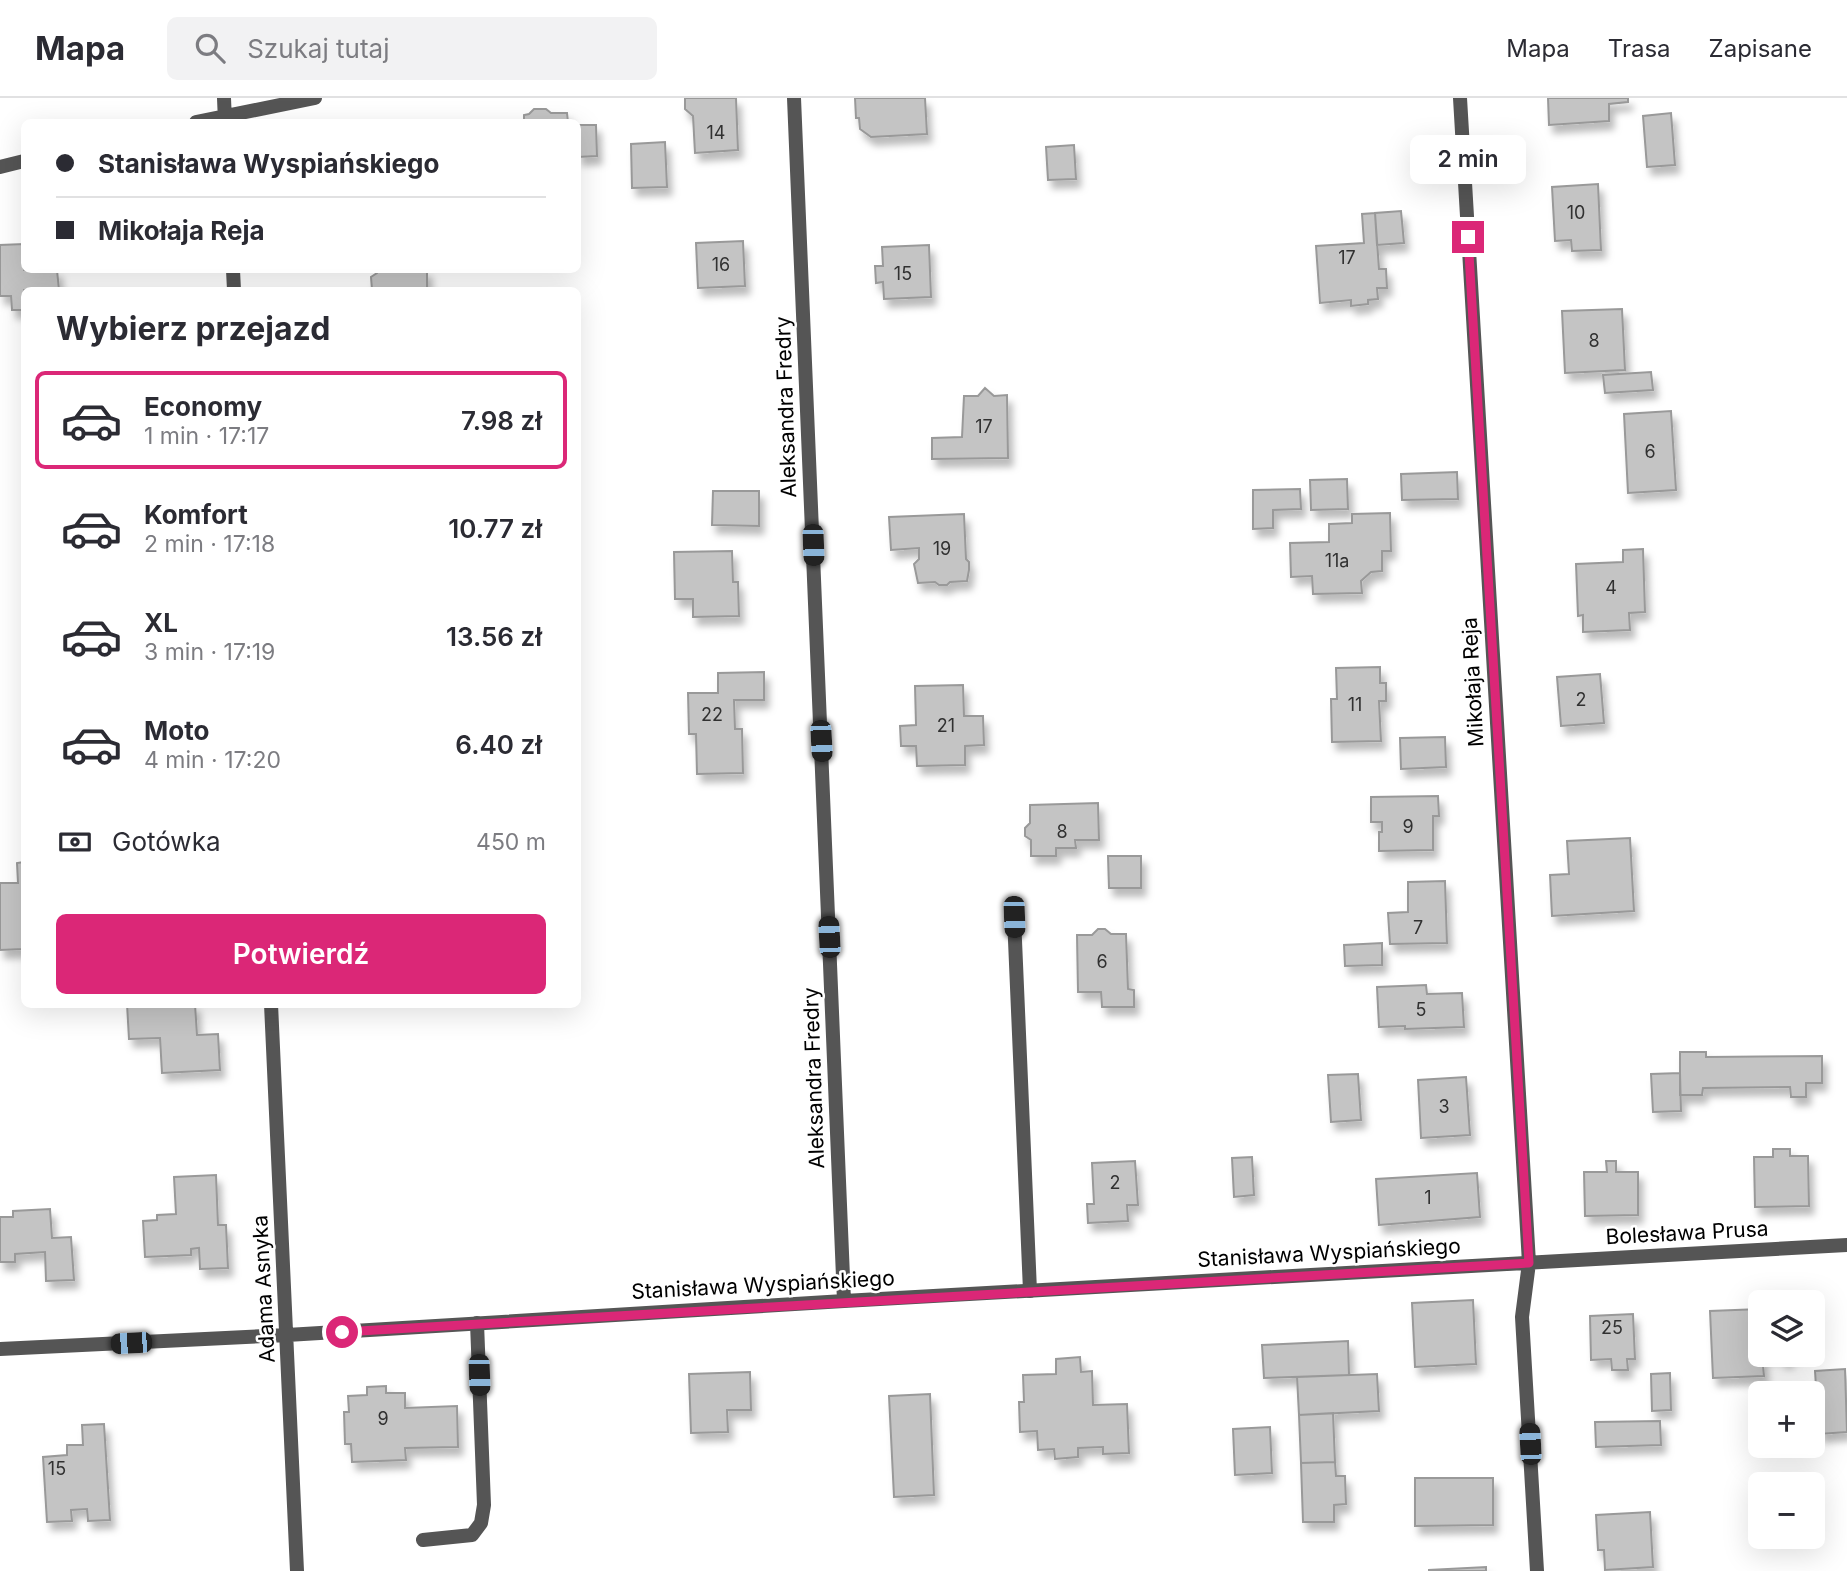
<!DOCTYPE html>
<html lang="pl">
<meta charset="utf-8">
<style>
body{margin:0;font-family:Inter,sans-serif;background:#f2f2f3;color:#2b2b33;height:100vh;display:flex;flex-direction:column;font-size:26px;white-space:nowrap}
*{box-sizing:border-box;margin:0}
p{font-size:23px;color:#7c7c81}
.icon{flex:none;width:38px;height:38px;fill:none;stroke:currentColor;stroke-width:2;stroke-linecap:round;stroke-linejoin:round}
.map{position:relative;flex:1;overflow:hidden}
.panel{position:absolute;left:21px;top:189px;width:560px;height:721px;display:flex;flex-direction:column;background:#fff;border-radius:10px;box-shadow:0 7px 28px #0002}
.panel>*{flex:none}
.banner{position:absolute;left:21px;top:21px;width:560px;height:154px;border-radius:10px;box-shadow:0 7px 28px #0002;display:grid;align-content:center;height:154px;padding:0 35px;background:#fff}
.buttons{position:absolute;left:1748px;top:1192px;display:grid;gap:14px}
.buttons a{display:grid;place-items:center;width:77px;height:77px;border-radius:10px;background:#fff;box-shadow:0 7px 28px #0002;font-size:35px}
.end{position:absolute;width:32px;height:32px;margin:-16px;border:9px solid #db2777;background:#fff;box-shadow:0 0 0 4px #fff}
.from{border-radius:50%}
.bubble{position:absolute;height:49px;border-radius:10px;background:#fff;box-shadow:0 7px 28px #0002;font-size:23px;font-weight:600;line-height:49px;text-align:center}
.car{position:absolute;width:21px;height:42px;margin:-21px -10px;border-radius:9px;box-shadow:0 0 5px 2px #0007;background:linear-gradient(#222 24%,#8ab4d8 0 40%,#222 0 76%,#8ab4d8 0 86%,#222 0)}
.banner b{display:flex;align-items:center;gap:24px;height:66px;font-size:26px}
.banner b+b{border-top:2px solid #e1e1e2}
.banner i{width:18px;height:18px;background:#2b2b33}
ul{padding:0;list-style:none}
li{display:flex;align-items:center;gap:21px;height:98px;margin:0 14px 10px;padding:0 21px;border:4px solid transparent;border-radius:10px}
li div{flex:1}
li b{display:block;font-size:26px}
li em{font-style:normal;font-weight:600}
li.current{border-color:#db2777}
li>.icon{width:63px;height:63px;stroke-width:1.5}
h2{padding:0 35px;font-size:32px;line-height:84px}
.pay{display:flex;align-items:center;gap:18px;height:77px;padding:0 35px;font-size:26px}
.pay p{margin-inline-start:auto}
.button{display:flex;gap:14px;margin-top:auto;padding:14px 35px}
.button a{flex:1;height:80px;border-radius:10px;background:#db2777;color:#fff;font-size:28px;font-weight:600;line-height:80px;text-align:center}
header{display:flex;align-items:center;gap:42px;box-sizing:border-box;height:98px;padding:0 35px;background:#fff;border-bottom:2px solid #e1e1e2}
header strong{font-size:33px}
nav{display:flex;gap:38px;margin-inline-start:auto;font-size:24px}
.search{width:490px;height:63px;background:#f2f2f3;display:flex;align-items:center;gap:18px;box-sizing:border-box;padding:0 24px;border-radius:10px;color:#7c7c81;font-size:26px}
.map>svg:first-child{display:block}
.building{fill:#c4c4c4;stroke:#999;stroke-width:2;filter:url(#shadow)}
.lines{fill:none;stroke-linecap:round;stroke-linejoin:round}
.lane{stroke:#555;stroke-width:14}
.street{stroke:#555;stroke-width:14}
.route{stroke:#db2777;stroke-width:9}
.labels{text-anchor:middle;stroke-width:5;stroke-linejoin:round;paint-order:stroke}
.number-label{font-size:18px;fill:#313131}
.street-label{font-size:21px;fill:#000;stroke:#fff}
</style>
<header>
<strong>Mapa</strong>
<div class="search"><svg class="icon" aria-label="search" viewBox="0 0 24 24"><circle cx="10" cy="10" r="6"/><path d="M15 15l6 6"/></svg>Szukaj tutaj</div>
<nav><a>Mapa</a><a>Trasa</a><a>Zapisane</a></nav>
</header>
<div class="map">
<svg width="1847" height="1473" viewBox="0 0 1847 1473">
<defs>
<filter id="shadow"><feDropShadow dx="4.5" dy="8" stdDeviation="3.5" flood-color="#0004"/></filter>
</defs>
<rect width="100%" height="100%" fill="#fff"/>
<path class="building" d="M685 0H736L738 52 695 55 693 18 685 11Z
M855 0H925L927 36 871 39 860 31 859 20H856Z
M1548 0H1628V4L1609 6V23L1549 27Z
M534 11H546L551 15H567L568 24H524V17L529 16Z
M1671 15 1675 67 1647 69 1643 18Z
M578 27H596L597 58 578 59Z
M665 44 667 89 632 90 631 46Z
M1074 47 1076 81 1048 82 1046 49Z
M1598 86 1601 152 1572 153 1571 142 1555 143 1552 89Z
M1401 113 1404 145 1377 147 1375 115Z
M1375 115 1379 171H1386L1387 190H1377L1378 201 1368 202V206L1351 208V202L1320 205 1316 148 1364 145 1362 116Z
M743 143 745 188 698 190 696 145Z
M24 146V172H57L59 192H24V212H12L11 198H0V147Z
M929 147 931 199 884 201 883 184 876 185 875 168H883L882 149Z
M377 172H427V192H372L371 179 377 175Z
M1622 211 1625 272 1565 275 1562 213Z
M1651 274 1653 292 1605 295 1603 277Z
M985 290 994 298 1007 297 1008 360 932 361V340L962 339 964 298H978Z
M1671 313 1676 392 1628 395 1624 316Z
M1457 374 1458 401 1402 402 1401 376Z
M1347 381 1348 411 1311 412 1310 382Z
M1300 391 1301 411 1273 412V430L1253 431V392Z
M713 393H759V428L712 427Z
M1390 415 1391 453H1382V473L1371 474 1361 483 1362 495 1313 496 1312 478 1291 479 1290 445 1329 444V426L1352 425V416Z
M964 416 966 461 969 464V472L967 483 950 484 947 487H939L935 484 918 485 914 466 919 461V450L891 452 889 419Z
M1643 451 1645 514 1629 515 1630 532 1583 534V517L1578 518 1576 466 1623 464V452Z
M732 453 733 484H738L739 518 693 519V501H675L674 454Z
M1380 569V585H1386V603H1379L1381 643 1332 644 1331 601H1337L1336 570Z
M764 574V602H734L735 631H742L743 675 697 676 696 636H689L688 595H718V575Z
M1600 576 1604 625 1561 628 1557 579Z
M963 587 964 618H983L984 647 965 648V667L917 668 916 648H901L900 628 916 627 915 588Z
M1445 639 1446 669 1401 671 1400 640Z
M1438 698 1439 718H1433V752L1379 753V734H1382V724H1371V699Z
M1098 705 1099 742H1075L1076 750H1056V758H1031V742L1025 738V730L1030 725V707Z
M1630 740 1634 813 1552 818 1550 777 1569 776 1567 743Z
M1108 758H1141V790H1109Z
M24 764V851L0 852V785H18L17 765Z
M1445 783 1447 845 1390 846 1388 815 1408 814V784Z
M1098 831H1105L1111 836H1126L1128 891 1134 892V909H1102L1101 894H1078L1077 837H1092Z
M1382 845V867L1345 868 1344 847Z
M1426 887 1427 896 1462 895 1464 929 1405 931V928L1379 929 1377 889Z
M127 906H195L197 937 218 936 220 972 162 975 160 940 129 941Z
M1680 954H1706V959L1822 958V985H1806V999H1791L1790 989 1703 990 1702 997H1680Z
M1680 975 1681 1013 1653 1014 1651 976Z
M1358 976 1361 1022 1331 1024 1328 977Z
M1466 979 1470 1037 1421 1040 1418 982Z
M1773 1051H1790V1058H1808L1809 1108 1755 1109 1754 1059H1773Z
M1252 1059 1254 1097 1234 1099 1232 1060Z
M1135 1063 1138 1107H1127L1128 1123 1088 1125 1087 1106H1094L1092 1065Z
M1606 1063H1616V1074H1638V1117L1585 1118 1584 1074H1607Z
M1477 1075 1480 1119 1379 1127 1376 1081Z
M216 1077 218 1127H226L228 1170 200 1171 199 1150 191 1151V1157L145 1159 143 1123 157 1122V1117L176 1116 174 1079Z
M50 1111 52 1140 71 1139 74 1182 46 1183 45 1154 15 1156V1164H0V1119H13V1113Z
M1473 1202 1476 1266 1415 1269 1412 1205Z
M1760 1211V1256L1793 1257H1789L1788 1261 1782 1262 1781 1257H1762L1764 1278 1713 1280 1710 1213Z
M1633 1216 1635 1261H1627L1628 1272H1612L1611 1261 1591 1262 1590 1218Z
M1348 1243 1349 1277 1264 1280 1262 1247Z
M1080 1259 1081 1274 1092 1273 1093 1307 1127 1306 1129 1355 1103 1356V1349L1078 1350V1359L1055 1361 1054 1351 1038 1352 1037 1333 1020 1334 1019 1304H1024L1023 1277 1056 1276V1261Z
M1845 1271 1847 1334 1819 1336 1815 1273Z
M750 1274 751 1312H727L728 1334 691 1335 689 1276Z
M1670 1275 1671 1312 1652 1313 1651 1276Z
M1377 1276 1379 1313 1299 1317 1297 1279Z
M386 1288V1295H405V1310L457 1308 458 1349 405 1350 406 1362 352 1364 351 1346H345L344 1314H349L348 1298 367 1297V1289Z
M930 1296 934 1397 894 1399 889 1298Z
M1333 1315 1335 1364 1301 1365 1299 1317Z
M1660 1323 1661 1347 1596 1349 1595 1324Z
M104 1326 110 1422 88 1423 87 1411 71 1412 72 1423 47 1424 43 1359 67 1357V1347H83L82 1327Z
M1270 1329 1272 1375 1235 1377 1233 1331Z
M1335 1364 1336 1378H1345L1346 1406 1334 1407V1424H1303L1301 1365Z
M1415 1380H1493V1427L1415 1428Z
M1650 1414 1653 1469 1605 1472 1604 1452H1598L1596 1417Z
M1486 1469V1473H1429V1472Z"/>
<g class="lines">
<path class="lane" d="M1014 819 1030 1193
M423 1442 472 1437 481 1425 484 1407 477 1225"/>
<path class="street" d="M224 0 225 24
M794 0 844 1203
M1460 0 1529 1165 1522 1219 1537 1473
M196 24 315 0
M0 69 24 63
M233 172 234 192
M271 906 297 1473
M0 1251 287 1237 844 1203 1847 1147"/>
</g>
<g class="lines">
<path class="route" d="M342 1234 1529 1165 1468 139"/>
</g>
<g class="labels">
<g class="number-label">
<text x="716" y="41">14</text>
<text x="1576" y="121">10</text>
<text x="1347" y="166">17</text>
<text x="721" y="173">16</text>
<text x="903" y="182">15</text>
<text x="1594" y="249">8</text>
<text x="984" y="335">17</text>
<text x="1650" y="360">6</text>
<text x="942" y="457">19</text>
<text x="1337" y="469">11a</text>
<text x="1611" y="496">4</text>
<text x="1581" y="608">2</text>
<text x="1355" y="613">11</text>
<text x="712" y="623">22</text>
<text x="946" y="634">21</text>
<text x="1408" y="735">9</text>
<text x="1062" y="740">8</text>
<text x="1418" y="836">7</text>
<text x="1102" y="870">6</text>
<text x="1421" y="918">5</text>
<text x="1444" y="1015">3</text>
<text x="1115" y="1091">2</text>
<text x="1428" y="1106">1</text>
<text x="1612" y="1236">25</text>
<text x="383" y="1327">9</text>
<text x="57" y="1377">15</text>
</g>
<g class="street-label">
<text transform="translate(786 309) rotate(-92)" y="7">Aleksandra Fredry</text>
<text transform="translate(1473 584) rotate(-93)" y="7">Mikołaja Reja</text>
<text transform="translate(814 980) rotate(-92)" y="7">Aleksandra Fredry</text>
<text transform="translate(1687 1135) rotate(-3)" y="7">Bolesława Prusa</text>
<text transform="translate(1329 1155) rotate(-3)" y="7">Stanisława Wyspiańskiego</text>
<text transform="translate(763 1187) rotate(-3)" y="7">Stanisława Wyspiańskiego</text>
<text transform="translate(264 1191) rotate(-93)" y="7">Adama Asnyka</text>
</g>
</g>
</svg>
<div class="buttons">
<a><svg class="icon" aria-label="layers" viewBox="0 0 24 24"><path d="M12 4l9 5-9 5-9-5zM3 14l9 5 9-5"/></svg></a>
<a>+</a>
<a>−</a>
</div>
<i class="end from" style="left:342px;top:1234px"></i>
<i class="end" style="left:1468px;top:139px"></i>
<div class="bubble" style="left:1410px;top:37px;width:116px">2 min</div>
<i class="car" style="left:813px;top:447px;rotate:178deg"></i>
<i class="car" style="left:821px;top:643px;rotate:177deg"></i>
<i class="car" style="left:1014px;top:819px;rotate:178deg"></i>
<i class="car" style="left:829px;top:839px;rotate:357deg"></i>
<i class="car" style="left:131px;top:1245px;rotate:267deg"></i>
<i class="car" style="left:479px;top:1277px;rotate:178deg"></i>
<i class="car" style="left:1530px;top:1346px;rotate:357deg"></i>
<div class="banner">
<b><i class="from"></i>Stanisława Wyspiańskiego</b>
<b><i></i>Mikołaja Reja</b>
</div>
<section class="panel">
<h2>Wybierz przejazd</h2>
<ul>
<li class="current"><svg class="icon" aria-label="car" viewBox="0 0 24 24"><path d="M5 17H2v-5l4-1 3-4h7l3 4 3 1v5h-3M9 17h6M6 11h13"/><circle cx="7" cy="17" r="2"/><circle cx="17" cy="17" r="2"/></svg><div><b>Economy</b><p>1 min · 17:17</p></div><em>7.98 zł</em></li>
<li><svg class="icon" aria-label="car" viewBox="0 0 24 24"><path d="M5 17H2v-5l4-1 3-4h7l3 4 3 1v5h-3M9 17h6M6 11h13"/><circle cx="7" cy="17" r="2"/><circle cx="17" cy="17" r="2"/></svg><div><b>Komfort</b><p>2 min · 17:18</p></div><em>10.77 zł</em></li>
<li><svg class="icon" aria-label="car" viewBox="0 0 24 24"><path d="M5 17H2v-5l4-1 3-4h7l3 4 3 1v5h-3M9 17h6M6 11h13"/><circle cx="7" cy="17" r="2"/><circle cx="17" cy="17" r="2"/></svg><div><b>XL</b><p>3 min · 17:19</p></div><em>13.56 zł</em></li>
<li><svg class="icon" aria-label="car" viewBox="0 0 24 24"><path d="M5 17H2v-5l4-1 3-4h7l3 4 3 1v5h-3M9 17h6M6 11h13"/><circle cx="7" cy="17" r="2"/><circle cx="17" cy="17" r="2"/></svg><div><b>Moto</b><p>4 min · 17:20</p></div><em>6.40 zł</em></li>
</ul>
<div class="pay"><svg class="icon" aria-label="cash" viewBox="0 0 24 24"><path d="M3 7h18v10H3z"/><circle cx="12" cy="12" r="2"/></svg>Gotówka<p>450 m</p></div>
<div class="button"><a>Potwierdź</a></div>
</section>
</div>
